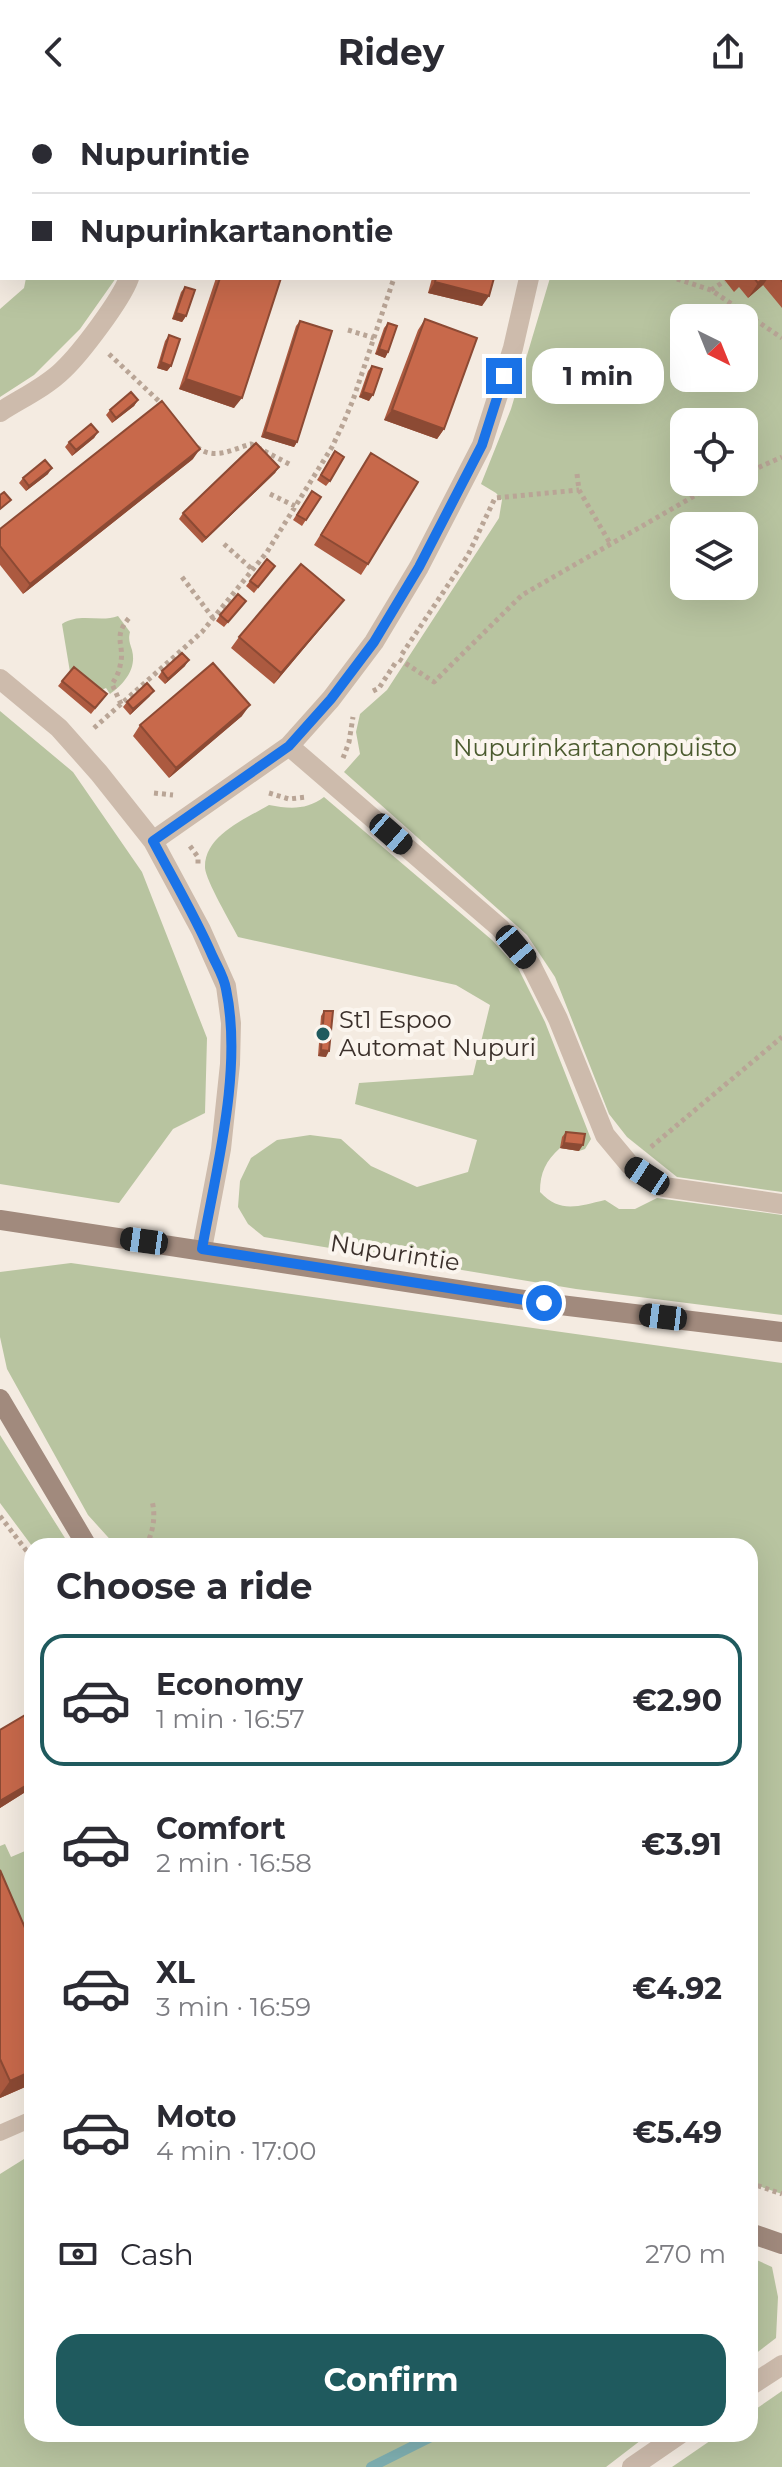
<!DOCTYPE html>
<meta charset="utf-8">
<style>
body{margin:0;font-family:Montserrat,sans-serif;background:#f2f2f3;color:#2b2b33;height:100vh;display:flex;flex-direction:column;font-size:30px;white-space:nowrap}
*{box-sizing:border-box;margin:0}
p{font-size:26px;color:#7c7c81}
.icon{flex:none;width:44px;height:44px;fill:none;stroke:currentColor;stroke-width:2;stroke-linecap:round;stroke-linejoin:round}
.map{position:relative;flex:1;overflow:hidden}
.sheet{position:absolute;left:24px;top:1434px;width:734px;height:904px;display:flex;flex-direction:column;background:#fff;border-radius:24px;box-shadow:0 8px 32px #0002}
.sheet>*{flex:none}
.hud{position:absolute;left:0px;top:0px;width:782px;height:176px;box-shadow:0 8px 32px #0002;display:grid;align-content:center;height:176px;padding:0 32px;background:#fff}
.needle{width:52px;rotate:137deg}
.fabs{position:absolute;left:670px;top:200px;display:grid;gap:16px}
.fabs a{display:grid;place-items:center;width:88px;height:88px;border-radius:16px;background:#fff;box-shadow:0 8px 32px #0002;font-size:40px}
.end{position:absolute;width:36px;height:36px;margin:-18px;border:10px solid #1a73e8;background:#fff;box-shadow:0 0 0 4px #fff}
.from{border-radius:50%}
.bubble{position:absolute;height:56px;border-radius:24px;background:#fff;box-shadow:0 8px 32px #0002;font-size:26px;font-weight:700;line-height:56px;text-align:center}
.car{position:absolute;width:24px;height:48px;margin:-24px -12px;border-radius:10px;box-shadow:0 0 6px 2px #0007;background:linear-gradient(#222 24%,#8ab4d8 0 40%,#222 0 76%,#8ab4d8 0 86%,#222 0)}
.hud b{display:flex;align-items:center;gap:28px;height:76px;font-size:30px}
.hud b+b{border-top:2px solid #e1e1e2}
.hud i{width:20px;height:20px;background:#2b2b33}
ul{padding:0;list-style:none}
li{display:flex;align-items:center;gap:24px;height:132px;margin:0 16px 12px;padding:0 16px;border:4px solid transparent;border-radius:24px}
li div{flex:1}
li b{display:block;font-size:30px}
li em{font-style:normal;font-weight:700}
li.on{border-color:#1f5a5e}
li>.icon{width:72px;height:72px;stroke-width:1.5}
h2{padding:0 32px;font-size:36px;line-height:96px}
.pay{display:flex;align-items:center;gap:20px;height:88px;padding:0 32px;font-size:30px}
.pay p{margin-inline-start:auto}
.primary-button{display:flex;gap:16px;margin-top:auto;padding:16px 32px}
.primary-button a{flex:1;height:92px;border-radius:24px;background:#1f5a5e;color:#fff;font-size:32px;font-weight:700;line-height:92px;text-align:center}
header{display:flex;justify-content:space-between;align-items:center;height:104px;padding:0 32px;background:#fff;font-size:36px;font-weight:700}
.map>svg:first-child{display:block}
.green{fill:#b8c4a0;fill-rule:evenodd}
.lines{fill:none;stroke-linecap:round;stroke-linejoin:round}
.stream{stroke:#7fb0b2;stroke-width:10}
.path{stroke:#b9a596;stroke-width:5;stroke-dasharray:4 4;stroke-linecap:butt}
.lane{stroke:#cdbbac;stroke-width:16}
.street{stroke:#cdbbac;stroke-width:20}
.secondary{stroke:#a18a7d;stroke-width:20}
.wall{fill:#ac5a40}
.shaded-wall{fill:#8c4a34}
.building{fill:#c8694b;stroke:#8c4a34;stroke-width:2}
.route{stroke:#1a73e8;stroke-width:10}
.poi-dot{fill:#1f5a5e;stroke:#fbf5ee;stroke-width:3}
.labels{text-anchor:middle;stroke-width:8;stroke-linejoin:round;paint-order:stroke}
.park-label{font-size:24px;fill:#4a5a2e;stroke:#fbf5ee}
.poi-label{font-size:24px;fill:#3b302b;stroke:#fbf5ee;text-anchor:start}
.street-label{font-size:24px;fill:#3b302b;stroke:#fbf5ee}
</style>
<header><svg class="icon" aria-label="back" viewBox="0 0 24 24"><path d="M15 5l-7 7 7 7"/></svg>Ridey<svg class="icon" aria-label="share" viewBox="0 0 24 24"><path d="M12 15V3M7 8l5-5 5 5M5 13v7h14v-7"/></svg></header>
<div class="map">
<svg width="782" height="2363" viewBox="0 0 782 2363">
<rect width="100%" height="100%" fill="#f4ebe1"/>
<path class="green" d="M573 0H782V1088L677 1073 627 1033 609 1010 555 873 527 831 344 668 360 650 356 628 360 610 387 586 499 414 502 396 496 389 481 380 511 305 550 174H780V2ZM684 214H744V274H684ZM684 318H744V378H684ZM684 422H744V482H684Z
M26 174H116L80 225 34 271 0 293V205L24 184Z
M118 512 130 528C128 536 130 539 132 546 137 565 124 580 110 590L106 584 95 589 70 568 62 520C80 508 100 519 118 512Z
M0 607 73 668 142 768 207 934 205 1009 173 1025 119 1099 0 1080Z
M324 693 492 836 518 864 545 918 591 1035 585 1045 579 1047 560 1044C546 1057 540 1068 540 1088 561 1110 578 1102 605 1096L619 1105H635L657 1094 782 1111V1211L576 1185 264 1133 248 1120 238 1103 240 1077 251 1054 277 1036 310 1031 341 1035 371 1062 417 1083 468 1068 477 1036 355 1000 359 979 473 971 490 901 456 881 238 833C231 819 206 777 205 764 204 731 246 715 269 701 290 705 307 706 324 693Z
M71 1159 782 1259V2090L750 2079V1442H116L88 1411 7 1265 0 1233V1168Z
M0 1331 70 1442H32L0 1399Z
M5 1740 11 1753 32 1744V1845L0 1769V1742Z
M32 2050V2330H649L606 2363H0V2070Z
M750 2153 772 2163 778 2193 776 2234 750 2254Z
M782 2287V2363H672L720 2330H750V2309Z"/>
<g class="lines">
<path class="stream" d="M371 2363 437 2330"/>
<path class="path" d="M780 87 782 88
M677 175 711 186 782 234
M711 186 725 177
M348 226 374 234
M109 250 163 301
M197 343C214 357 233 345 251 340L291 361
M577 370 579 386 611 441
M744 370 782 353
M270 390 295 402
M224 440 253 466
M182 473 213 514
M402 550 468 451 495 394 579 386
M399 555 434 578 522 491 696 391 726 378
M373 587 379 584 396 558
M121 600 112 580C115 575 119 569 120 562 126 540 111 534 130 513
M94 624 202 528 267 448 332 343 343 320 353 296 394 174
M343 654 349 638 353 613
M154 689 173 691
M269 689 289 695 306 693
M190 742 198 753V762
M651 1043 782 933
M0 1412 32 1454
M146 1442C153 1428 156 1412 152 1397
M750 2079 782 2090"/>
<path class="lane" d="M0 2029 32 2015"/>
<path class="street" d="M140 0V2
M560 2V0
M0 308C20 295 46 283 63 266 81 249 121 196 129 174
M0 575 59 624 99 669 153 737 201 826 226 882 231 919 230 960 221 1045 202 1145
M289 642 500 824 531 861 558 915 605 1031 630 1061 664 1083 782 1100
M153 737 289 642 331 595 374 538 419 463 482 341 513 244 529 174
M750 2282 782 2261
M632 2363 680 2330"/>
<path class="secondary" d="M0 1116 544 1199 782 1228
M0 1295 87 1442
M750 2129 782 2140"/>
</g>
<path class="wall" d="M239 0H283L279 2H240Z
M782 94V204L763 181 748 194 739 183 734 188 723 174H780Z
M216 174H281L234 304 179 285Z
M432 174H494L482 202 428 189Z
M185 183 186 212 182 218 172 215 181 188Z
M425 215 444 325 437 335 384 316 418 226Z
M300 217 297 338 294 343 261 333 296 222Z
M388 219V248L385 254 375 250 384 224Z
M169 231 171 262 167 267 157 264 165 237Z
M372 262 369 297 359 293 368 267Z
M138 296 134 302 112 319 106 311 110 306Z
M98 328 94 334 72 352 65 343 69 338Z
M335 347 330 377 326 382 317 376Z
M371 349 368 460 361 471 314 441Z
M193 355 23 490 0 461V425Z
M279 363 275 369 202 439 179 415 183 409Z
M48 370 26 387 19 379 23 374Z
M312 387 321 393 302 422 293 416Z
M267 455 275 462 254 489 246 482Z
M242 502 224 523 216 517 220 511Z
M336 506 274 580 231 544 239 533Z
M185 562 165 580 158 573 162 567Z
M62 577 103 595 91 610 58 582Z
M150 592 130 611 123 603 127 598Z
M242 612 169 674 133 632 140 621Z
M324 907 326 953 318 952 321 912Z
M566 1028 579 1047 560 1044 562 1033Z
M32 1607V1696L27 1687 0 1704V1626Z
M0 1766 32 1980 0 1994Z"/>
<path class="shaded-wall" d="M267 0H283L279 2H262Z
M0 156H2V167L0 168Z
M764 174H768L763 181 748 194 758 179Z
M435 178 489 192 482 202 428 189Z
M176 209 186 212 182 218 172 215Z
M379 245 388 248 385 254 375 250Z
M161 258 171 262 167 267 157 264Z
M186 275 242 294 234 304 179 285Z
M363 288 373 291 369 297 359 293Z
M138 296 134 302 112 319 116 314Z
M392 306 444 325 437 335 384 316Z
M98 328 94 334 72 352 76 346Z
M265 328 297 338 294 343 261 333Z
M200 345 193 355 23 490 30 480Z
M279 363 275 369 202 439 206 434Z
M52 364 48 370 26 387 29 382Z
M344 496 336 506 274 580 281 569Z
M189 556 185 562 165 580 168 575Z
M154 587 150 592 130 611 133 605Z
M250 601 242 612 169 674 176 664Z
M321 946 329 947 326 953 318 952Z
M564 1039 583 1041 579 1047 560 1044Z
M32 1678 27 1687 0 1704V1697Z
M32 1967V1980L0 1994V1991L10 1977Z"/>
<path class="building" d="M250 0H267L262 2H251Z
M463 0H519V2H464Z
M696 0H706L707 2H694Z
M0 56 2 63V84H0Z
M780 92 782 94V177L780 174Z
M2 131V156H0V132Z
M220 174H281L242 294 186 275Z
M436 174H494L489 192 435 178Z
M754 174H764L758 179Z
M185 183 195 186 186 212 176 209Z
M425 215 477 234 444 325 392 306Z
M300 217 332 227 297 338 265 328Z
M388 219 397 222 388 248 379 245Z
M169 231 180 235 171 262 161 258Z
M372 262 382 265 373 291 363 288Z
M131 288 138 296 116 314 110 306Z
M162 297 200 345 30 480 0 442V425Z
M91 320 98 328 76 346 69 338Z
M256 339 279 363 206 434 183 409Z
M335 347 344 353 330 377 321 371Z
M371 349 418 378 368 460 321 431Z
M45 356 52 364 29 382 23 374Z
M312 387 321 393 306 416 297 411Z
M4 388 11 396 0 405V391Z
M267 455 275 462 258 483 250 477Z
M301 460 344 496 281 569 239 533Z
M238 490 246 497 228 518 220 511Z
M182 549 189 556 168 575 162 567Z
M213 559 250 601 176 664 140 621Z
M74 563 107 590 95 604 62 577Z
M147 579 154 587 133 605 127 598Z
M324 907H333L329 947 321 946Z
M566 1028 585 1030 583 1041 564 1039Z
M32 1607V1678L0 1697V1626Z
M0 1766 32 1840V1967L10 1977 0 1955Z"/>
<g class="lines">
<path class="route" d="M504 272 482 341 419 463 374 538 331 595 289 642 153 737C173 775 195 812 212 851 217 862 224 873 226 885 243 965 216 1066 202 1145L544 1199"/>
</g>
<circle class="poi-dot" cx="323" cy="930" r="8"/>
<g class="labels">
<g class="park-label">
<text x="595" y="652">Nupurinkartanonpuisto</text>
</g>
<g class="poi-label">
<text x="339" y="924">St1 Espoo<tspan x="339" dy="28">Automat Nupuri</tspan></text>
</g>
<g class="street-label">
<text transform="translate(395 1149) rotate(9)" y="8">Nupurintie</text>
</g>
</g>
</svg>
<div class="fabs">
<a><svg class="needle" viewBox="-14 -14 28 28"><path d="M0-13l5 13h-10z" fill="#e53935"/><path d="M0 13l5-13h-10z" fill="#7c7c81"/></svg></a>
<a><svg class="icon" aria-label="locate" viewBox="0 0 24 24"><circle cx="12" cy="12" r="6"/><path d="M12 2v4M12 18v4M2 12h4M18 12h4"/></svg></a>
<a><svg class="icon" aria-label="layers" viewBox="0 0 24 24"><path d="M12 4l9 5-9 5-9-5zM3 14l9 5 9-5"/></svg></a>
</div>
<i class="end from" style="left:544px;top:1199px"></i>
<i class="end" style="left:504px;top:272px"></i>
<div class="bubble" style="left:532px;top:244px;width:132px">1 min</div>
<i class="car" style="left:391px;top:730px;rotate:131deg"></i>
<i class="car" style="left:516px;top:843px;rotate:140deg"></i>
<i class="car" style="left:647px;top:1072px;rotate:303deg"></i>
<i class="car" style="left:144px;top:1137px;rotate:278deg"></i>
<i class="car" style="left:663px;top:1213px;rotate:277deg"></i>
<div class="hud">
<b><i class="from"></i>Nupurintie</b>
<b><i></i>Nupurinkartanontie</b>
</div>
<section class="sheet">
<h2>Choose a ride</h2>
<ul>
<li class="on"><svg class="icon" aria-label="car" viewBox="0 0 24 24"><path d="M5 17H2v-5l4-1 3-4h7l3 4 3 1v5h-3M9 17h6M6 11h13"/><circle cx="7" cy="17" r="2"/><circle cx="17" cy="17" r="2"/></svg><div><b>Economy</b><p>1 min · 16:57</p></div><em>€2.90</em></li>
<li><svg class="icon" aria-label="car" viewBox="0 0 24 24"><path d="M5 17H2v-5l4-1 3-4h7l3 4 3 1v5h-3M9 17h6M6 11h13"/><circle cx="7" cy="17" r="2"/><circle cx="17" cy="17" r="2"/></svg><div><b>Comfort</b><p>2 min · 16:58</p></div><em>€3.91</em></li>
<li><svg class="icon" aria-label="car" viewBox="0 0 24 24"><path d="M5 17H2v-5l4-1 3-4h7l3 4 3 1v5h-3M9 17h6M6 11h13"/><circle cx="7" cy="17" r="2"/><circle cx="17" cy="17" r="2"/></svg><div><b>XL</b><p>3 min · 16:59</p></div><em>€4.92</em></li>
<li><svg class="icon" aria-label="car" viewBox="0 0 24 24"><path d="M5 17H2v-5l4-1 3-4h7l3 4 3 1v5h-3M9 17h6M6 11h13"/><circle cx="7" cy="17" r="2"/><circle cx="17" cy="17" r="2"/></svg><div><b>Moto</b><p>4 min · 17:00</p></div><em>€5.49</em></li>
</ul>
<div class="pay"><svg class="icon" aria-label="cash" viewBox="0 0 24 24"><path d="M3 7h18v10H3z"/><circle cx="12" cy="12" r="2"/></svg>Cash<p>270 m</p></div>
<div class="primary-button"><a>Confirm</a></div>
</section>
</div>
